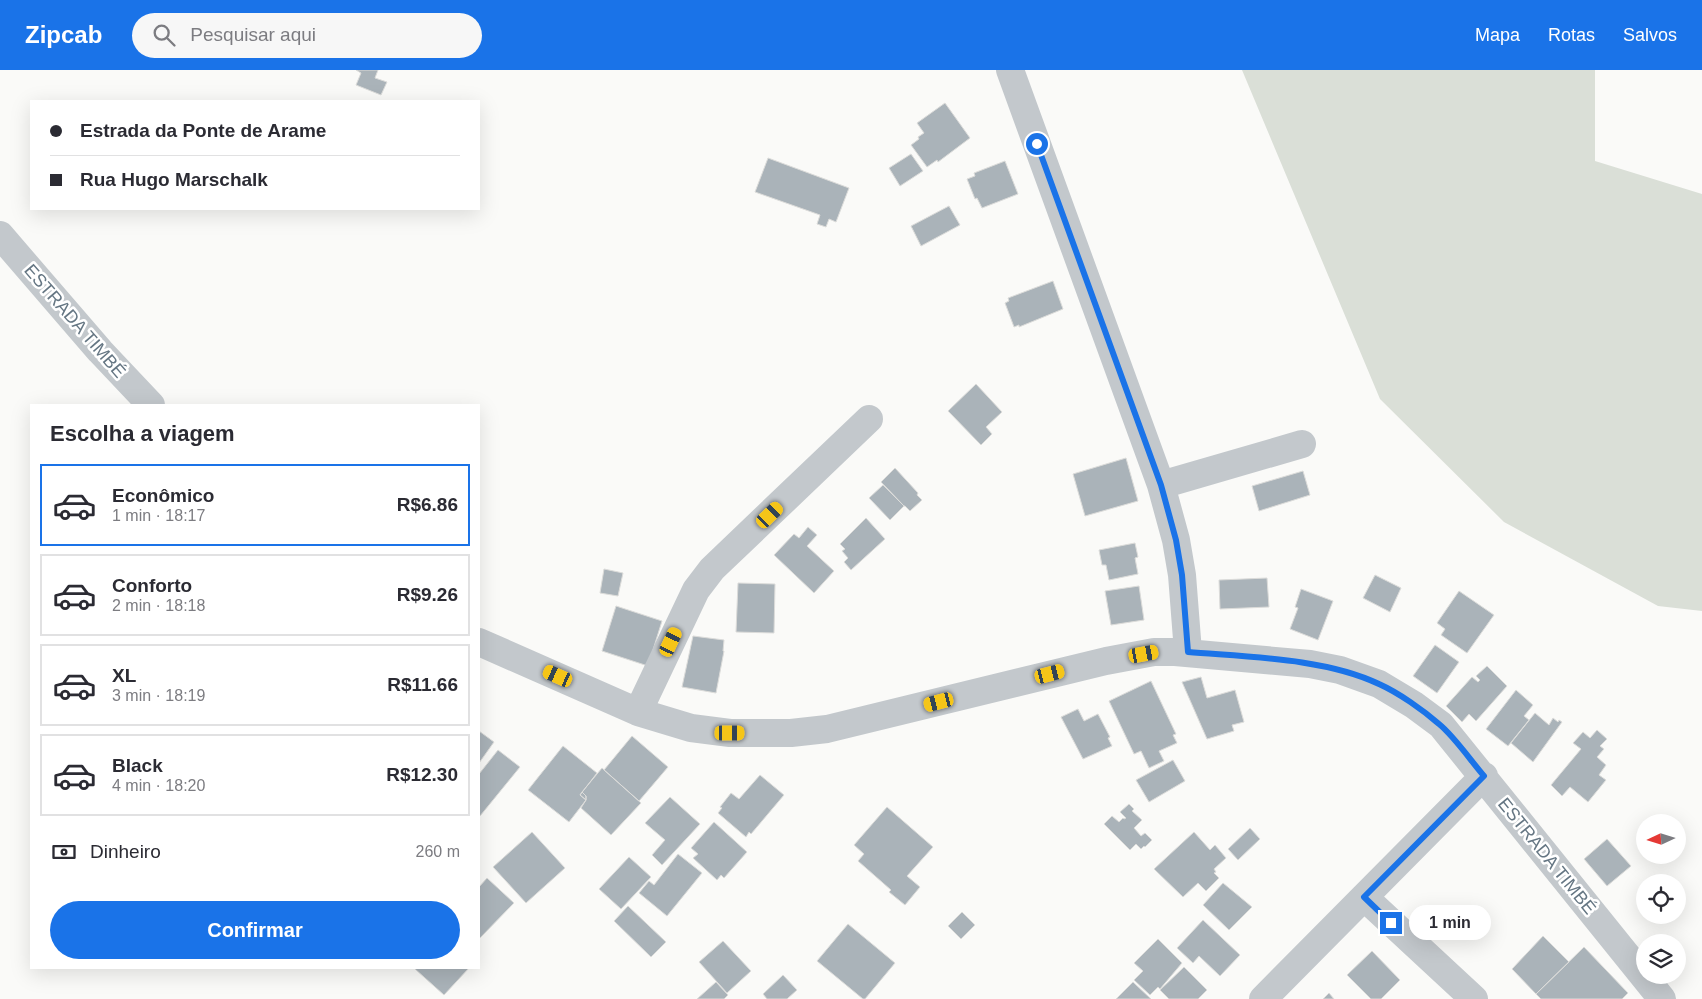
<!DOCTYPE html>
<html lang="pt">
<meta charset="utf-8">
<style>
body{margin:0;font-family:Arial,sans-serif;background:#f7f7f7;color:#2b2b33;height:100vh;display:flex;flex-direction:column;font-size:19px;white-space:nowrap}
*{box-sizing:border-box;margin:0}
p{font-size:16px;color:#7c7c81}
.icon{flex:none;width:28px;height:28px;fill:none;stroke:currentColor;stroke-width:2;stroke-linecap:round;stroke-linejoin:round}
.map{position:relative;flex:1;overflow:hidden}
.sheet{position:absolute;left:30px;top:334px;width:450px;height:565px;display:flex;flex-direction:column;background:#fff;border-radius:0px;box-shadow:0 5px 20px #0002}
.sheet>*{flex:none}
.hud{position:absolute;left:30px;top:30px;width:450px;height:110px;border-radius:0px;box-shadow:0 5px 20px #0002;display:grid;align-content:center;height:110px;padding:0 20px;background:#fff}
.needle{width:32px;rotate:266deg}
.buttons{position:absolute;left:1636px;top:744px;display:grid;gap:10px}
.buttons a{display:grid;place-items:center;width:50px;height:50px;border-radius:50%;background:#fff;box-shadow:0 5px 20px #0002;font-size:25px}
.end{position:absolute;width:22px;height:22px;margin:-11px;border:6px solid #1a73e8;background:#fff;box-shadow:0 0 0 2px #fff}
.from{border-radius:50%}
.bubble{position:absolute;height:35px;border-radius:18px;background:#fff;box-shadow:0 5px 20px #0002;font-size:16px;font-weight:800;line-height:35px;text-align:center}
.car{position:absolute;width:15px;height:30px;margin:-15px -8px;border-radius:6px;box-shadow:0 0 4px 1px #0007;background:linear-gradient(#f5c518 24%,#345 0 40%,#f5c518 0 76%,#345 0 86%,#f5c518 0)}
.hud b{display:flex;align-items:center;gap:18px;height:48px;font-size:19px}
.hud b+b{border-top:1px solid #e1e1e2}
.hud i{width:12px;height:12px;background:#2b2b33}
ul{padding:0;list-style:none}
li{display:flex;align-items:center;gap:15px;height:82px;margin:0 10px 8px;padding:0 10px;border:2px solid #e1e1e2;border-radius:0px}
li div{flex:1}
li b{display:block;font-size:19px}
li em{font-style:normal;font-weight:800}
li.on{border-color:#1a73e8}
li>.icon{width:45px;height:45px;stroke-width:1.5}
h2{padding:0 20px;font-size:22px;line-height:60px}
.pay{display:flex;align-items:center;gap:12px;height:55px;padding:0 20px;font-size:19px}
.pay p{margin-inline-start:auto}
.action{display:flex;gap:10px;margin-top:auto;padding:10px 20px}
.action a{flex:1;height:58px;border-radius:30px;background:#1a73e8;color:#fff;font-size:20px;font-weight:800;line-height:58px;text-align:center}
header{display:flex;align-items:center;gap:30px;box-sizing:border-box;height:70px;padding:0 25px;background:#1a73e8;color:#fff}
header strong{font-size:24px}
nav{display:flex;gap:28px;margin-inline-start:auto;font-size:18px}
.search{width:350px;height:45px;background:#f7f7f7;display:flex;align-items:center;gap:12px;box-sizing:border-box;padding:0 18px;border-radius:28px;color:#7c7c81;font-size:19px}
.map>svg:first-child{display:block}
.green{fill:#dadfd7}
.building{fill:#aab3b9;stroke:#dcdcda}
.lines{fill:none;stroke-linecap:round;stroke-linejoin:round}
.street{stroke:#c3c8cc;stroke-width:28}
.route{stroke:#1a73e8;stroke-width:6}
.labels{text-anchor:middle;stroke-width:5;stroke-linejoin:round;paint-order:stroke}
.street-label{font-size:18px;fill:#657683;stroke:#fff}
</style>
<header>
<strong>Zipcab</strong>
<div class="search"><svg class="icon" aria-label="search" viewBox="0 0 24 24"><circle cx="10" cy="10" r="6"/><path d="M15 15l6 6"/></svg>Pesquisar aqui</div>
<nav><a>Mapa</a><a>Rotas</a><a>Salvos</a></nav>
</header>
<div class="map">
<svg width="1702" height="929" viewBox="0 0 1702 929">
<rect width="100%" height="100%" fill="#fafaf8"/>
<path class="green" d="M1242 0H1595V91L1702 124V541L1658 536 1504 452 1380 329Z"/>
<path class="building" d="M356 0H378L375 8 387 12 381 25 356 15 361 3Z
M945 33 970 68 938 92 937 90 927 97 911 75 919 69 918 67 924 63 917 53Z
M911 84 923 101 900 116 889 98Z
M768 88 849 118 836 152 829 149 826 157 817 154 820 145 755 122Z
M1005 91 1018 124 982 138 977 128 975 129 967 109 975 106 974 103Z
M949 136 960 155 921 176 911 156Z
M1053 211 1063 239 1019 257V255L1014 257 1005 233 1009 231 1008 228Z
M976 314 1002 342 986 357 992 364 981 375 948 341Z
M1126 388 1138 431 1085 446 1073 404Z
M895 398 918 423 917 425 922 430 910 441 905 436H904L881 412Z
M1303 401 1310 425 1259 441 1252 416Z
M883 415 904 436 890 450 869 428Z
M866 448 885 469 851 500 844 492 848 488 842 481 845 479 840 474Z
M808 457 817 465 807 476 834 501 814 523 774 485 794 464 799 468Z
M1135 473 1138 487 1135 488 1138 504 1109 510 1106 495H1102L1099 480Z
M604 499 623 503 618 526 600 523Z
M1375 505 1401 518 1390 542 1363 528Z
M1267 508 1269 537 1220 539 1219 510Z
M738 513 775 514 774 563 736 562Z
M1139 516 1144 550 1111 555 1105 521Z
M1301 519 1333 531 1318 570 1290 559 1298 538 1295 537Z
M1459 521 1494 545 1467 583 1441 565 1445 559 1437 553Z
M616 536 662 551 648 596 602 581Z
M693 566 724 570 723 581H724L716 623 682 617Z
M1435 575 1459 592 1437 623 1413 606Z
M1487 596 1507 616 1476 651 1469 644 1462 652 1446 636 1472 607 1478 612 1480 610 1476 606Z
M1201 607 1207 628 1235 620 1244 652 1232 655 1234 661 1207 669 1182 612Z
M1151 611 1176 664 1173 665 1177 673 1159 681 1164 691 1149 698 1141 681 1134 684 1109 631Z
M1516 620 1533 635 1524 646 1529 650 1508 676 1486 659Z
M1078 639 1084 651 1098 644 1110 667 1108 668 1112 676 1083 689 1061 647Z
M1535 643 1549 655 1553 648 1558 652 1559 650 1562 652 1533 692 1511 673Z
M1597 660 1607 669 1600 676 1604 679 1597 687 1606 695 1599 705 1606 710 1588 732 1570 717 1562 726 1551 715 1581 679 1573 673 1583 662 1590 668Z
M479 661 494 672 479 693Z
M632 666 668 697 639 731 604 700Z
M563 676 597 703 580 725 586 730 569 752 528 720Z
M498 680 520 697 480 746 479 745V704Z
M1173 690 1185 711 1149 732 1136 710Z
M602 698 641 733 611 765 581 738 586 730V726L582 722Z
M760 705 784 725 751 764 749 762 746 767 718 743 722 738 720 737 731 723 739 729Z
M582 722 586 726V730L580 725Z
M670 727 700 754 662 795 652 785 665 770 645 753Z
M1129 734 1134 739 1132 741 1142 750 1134 758 1141 766 1145 763 1152 770 1145 777 1144 776 1141 779 1136 774 1130 780 1104 754 1112 746 1119 752 1123 748 1124 749 1126 748 1120 742Z
M887 737 933 777 907 806 920 817 905 835 889 822 891 820 858 791 864 784 854 775Z
M714 752 747 782 724 808 721 805 717 810 693 788 698 784 691 778Z
M1250 758 1260 769 1238 790 1228 779Z
M532 762 565 798 526 833 493 797Z
M1194 762 1210 780 1215 775 1226 788 1214 799 1216 802 1214 803 1219 808 1206 821 1198 813 1183 827 1154 799Z
M1607 769 1631 796 1607 816 1584 789Z
M678 784 702 803 667 846 639 823 649 811 654 815Z
M629 787 651 807 621 839 599 819Z
M487 808 514 833 479 869V817Z
M1223 813 1252 837 1229 860 1203 835Z
M628 836 666 872 651 887 614 851Z
M962 842 975 855 961 869 948 856Z
M1203 850 1240 885 1220 906 1199 886 1193 893 1177 878Z
M848 854 895 893 865 929H863L817 891Z
M1543 866 1569 892 1536 924 1512 899Z
M1158 869 1182 893 1160 919 1158 917 1150 925 1134 910 1143 901 1134 893Z
M723 871 751 901 727 923 699 892Z
M1584 877 1628 923 1622 929H1541L1536 924Z
M1372 881 1400 910 1381 929H1371L1347 905Z
M1184 897 1207 920 1198 929H1169L1160 920Z
M416 898H469L444 925 415 899Z
M783 905 797 920 787 929H767L763 924Z
M716 912 728 925 724 929H697Z
M1133 912 1151 929H1116Z
M1329 923 1334 929H1323Z"/>
<g class="lines">
<path class="street" d="M1010 0 1161 415 1176 470 1182 505 1188 582
M0 165 100 281 151 335
M1161 415 1302 374
M479 572 638 642 691 658 730 663H791L827 659 1106 591 1154 582H1175L1310 594 1340 600 1379 614 1414 635 1441 655 1662 929
M638 642 696 520 712 499 869 349
M1364 827 1474 929
M1263 929 1484 706"/>
</g>
<g class="lines">
<path class="route" d="M1037 74 1161 415 1176 470 1182 505 1188 582C1247 587 1325 588 1379 614 1399 623 1423 640 1439 654 1454 666 1471 691 1484 706L1364 827 1391 853"/>
</g>
<g class="labels">
<g class="street-label">
<text transform="translate(75 251) rotate(49)" y="6">ESTRADA TIMBÉ</text>
<text transform="translate(1547 786) rotate(51)" y="6">ESTRADA TIMBÉ</text>
</g>
</g>
</svg>
<div class="buttons">
<a><svg class="needle" viewBox="-14 -14 28 28"><path d="M0-13l5 13h-10z" fill="#e53935"/><path d="M0 13l5-13h-10z" fill="#7c7c81"/></svg></a>
<a><svg class="icon" aria-label="locate" viewBox="0 0 24 24"><circle cx="12" cy="12" r="6"/><path d="M12 2v4M12 18v4M2 12h4M18 12h4"/></svg></a>
<a><svg class="icon" aria-label="layers" viewBox="0 0 24 24"><path d="M12 4l9 5-9 5-9-5zM3 14l9 5 9-5"/></svg></a>
</div>
<i class="end from" style="left:1037px;top:74px"></i>
<i class="end" style="left:1391px;top:853px"></i>
<div class="bubble" style="left:1409px;top:835px;width:82px">1 min</div>
<i class="car" style="left:770px;top:445px;rotate:46deg"></i>
<i class="car" style="left:671px;top:572px;rotate:25deg"></i>
<i class="car" style="left:1144px;top:584px;rotate:80deg"></i>
<i class="car" style="left:1050px;top:604px;rotate:76deg"></i>
<i class="car" style="left:558px;top:606px;rotate:294deg"></i>
<i class="car" style="left:939px;top:632px;rotate:256deg"></i>
<i class="car" style="left:730px;top:663px;rotate:90deg"></i>
<div class="hud">
<b><i class="from"></i>Estrada da Ponte de Arame</b>
<b><i></i>Rua Hugo Marschalk</b>
</div>
<section class="sheet">
<h2>Escolha a viagem</h2>
<ul>
<li class="on"><svg class="icon" aria-label="car" viewBox="0 0 24 24"><path d="M5 17H2v-5l4-1 3-4h7l3 4 3 1v5h-3M9 17h6M6 11h13"/><circle cx="7" cy="17" r="2"/><circle cx="17" cy="17" r="2"/></svg><div><b>Econômico</b><p>1 min · 18:17</p></div><em>R$6.86</em></li>
<li><svg class="icon" aria-label="car" viewBox="0 0 24 24"><path d="M5 17H2v-5l4-1 3-4h7l3 4 3 1v5h-3M9 17h6M6 11h13"/><circle cx="7" cy="17" r="2"/><circle cx="17" cy="17" r="2"/></svg><div><b>Conforto</b><p>2 min · 18:18</p></div><em>R$9.26</em></li>
<li><svg class="icon" aria-label="car" viewBox="0 0 24 24"><path d="M5 17H2v-5l4-1 3-4h7l3 4 3 1v5h-3M9 17h6M6 11h13"/><circle cx="7" cy="17" r="2"/><circle cx="17" cy="17" r="2"/></svg><div><b>XL</b><p>3 min · 18:19</p></div><em>R$11.66</em></li>
<li><svg class="icon" aria-label="car" viewBox="0 0 24 24"><path d="M5 17H2v-5l4-1 3-4h7l3 4 3 1v5h-3M9 17h6M6 11h13"/><circle cx="7" cy="17" r="2"/><circle cx="17" cy="17" r="2"/></svg><div><b>Black</b><p>4 min · 18:20</p></div><em>R$12.30</em></li>
</ul>
<div class="pay"><svg class="icon" aria-label="cash" viewBox="0 0 24 24"><path d="M3 7h18v10H3z"/><circle cx="12" cy="12" r="2"/></svg>Dinheiro<p>260 m</p></div>
<div class="action"><a>Confirmar</a></div>
</section>
</div>
